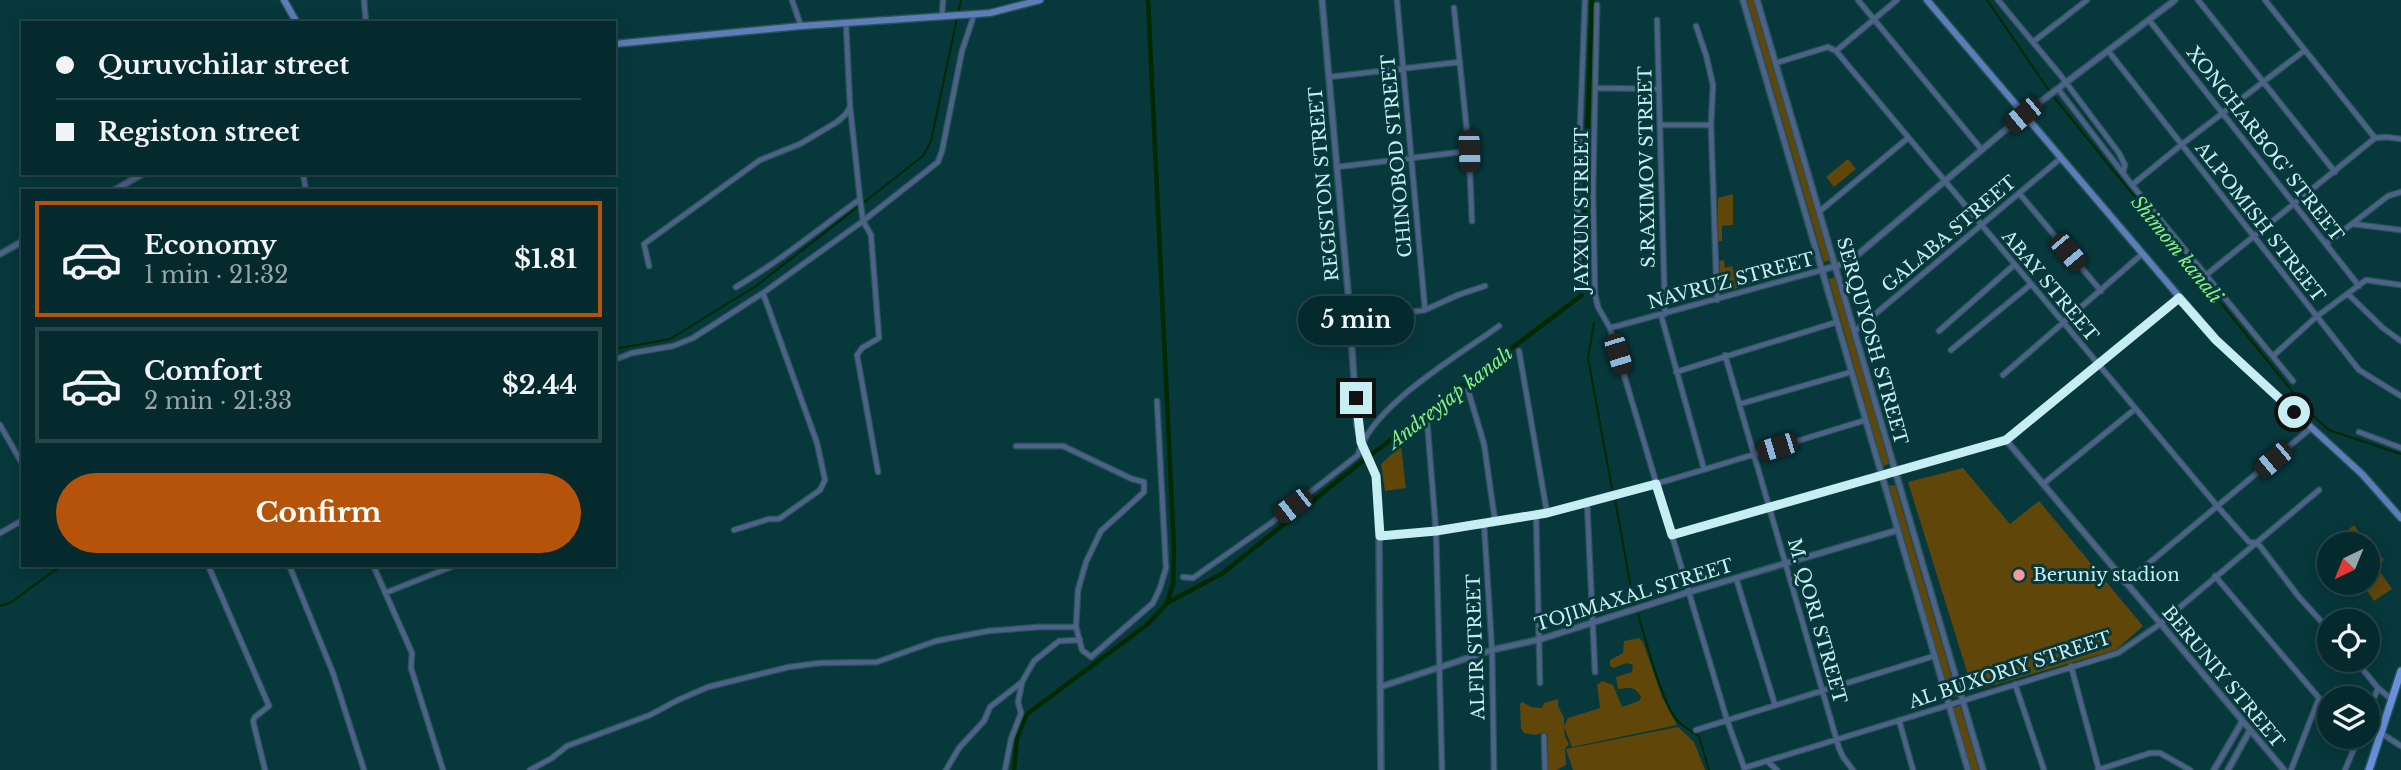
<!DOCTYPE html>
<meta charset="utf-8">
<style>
body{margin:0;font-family:"Libre Baskerville",serif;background:#0e3235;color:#f1f3f6;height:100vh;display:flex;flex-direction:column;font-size:26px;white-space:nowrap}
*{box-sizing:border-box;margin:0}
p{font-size:23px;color:#97a7aa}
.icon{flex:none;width:38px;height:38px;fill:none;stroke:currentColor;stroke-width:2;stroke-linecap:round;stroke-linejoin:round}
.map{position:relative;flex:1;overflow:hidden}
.panel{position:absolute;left:21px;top:189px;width:595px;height:378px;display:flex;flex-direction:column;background:#052a2d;border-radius:0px;box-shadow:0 4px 18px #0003,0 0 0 2px #264649}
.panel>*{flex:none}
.top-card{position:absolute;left:21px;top:21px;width:595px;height:154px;border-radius:0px;box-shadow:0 4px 18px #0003,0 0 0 2px #264649;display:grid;align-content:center;height:154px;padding:0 35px;background:#052a2d}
.needle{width:46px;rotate:223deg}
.buttons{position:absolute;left:2317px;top:532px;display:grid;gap:14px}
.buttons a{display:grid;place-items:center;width:63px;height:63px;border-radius:50%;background:#052a2d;box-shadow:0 4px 18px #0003,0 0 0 2px #264649;font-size:35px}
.end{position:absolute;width:32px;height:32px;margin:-16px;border:9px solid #c7eef2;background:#111;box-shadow:0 0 0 4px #111}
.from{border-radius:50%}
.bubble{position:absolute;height:49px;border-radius:24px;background:#052a2d;box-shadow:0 4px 18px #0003,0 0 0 2px #264649;font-size:23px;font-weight:700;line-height:49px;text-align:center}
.car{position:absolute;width:21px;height:42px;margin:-21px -10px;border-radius:9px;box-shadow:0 0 5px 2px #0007;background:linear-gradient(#222 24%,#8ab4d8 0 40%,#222 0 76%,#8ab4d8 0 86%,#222 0)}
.top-card b{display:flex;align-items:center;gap:24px;height:66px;font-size:26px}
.top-card b+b{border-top:2px solid #264649}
.top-card i{width:18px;height:18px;background:#f1f3f6}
ul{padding:12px 0 0;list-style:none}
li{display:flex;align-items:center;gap:21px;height:116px;margin:0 14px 10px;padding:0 21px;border:4px solid #264649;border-radius:0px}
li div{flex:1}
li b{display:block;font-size:26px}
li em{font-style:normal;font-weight:700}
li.selected{border-color:#b45309}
li>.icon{width:63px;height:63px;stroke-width:1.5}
.button{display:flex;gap:14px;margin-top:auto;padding:14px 35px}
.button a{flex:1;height:80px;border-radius:42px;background:#b45309;color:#fff;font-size:28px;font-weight:700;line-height:80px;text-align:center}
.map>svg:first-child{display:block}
.green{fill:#604609}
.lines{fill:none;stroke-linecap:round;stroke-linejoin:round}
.stream{stroke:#002900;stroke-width:2}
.canal{stroke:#002900;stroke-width:4.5}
.minor-casing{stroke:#265559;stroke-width:7}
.tertiary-casing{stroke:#265559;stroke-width:8}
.secondary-casing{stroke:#265559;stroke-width:9}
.primary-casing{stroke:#265559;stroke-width:10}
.minor{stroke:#4e6288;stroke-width:4.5}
.tertiary{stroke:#4e6288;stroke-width:5}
.secondary{stroke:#5e7cb8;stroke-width:6}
.primary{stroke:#6990dd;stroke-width:7}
.route{stroke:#c7eef2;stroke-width:9}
.poi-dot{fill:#f59b97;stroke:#07383c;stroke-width:2.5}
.labels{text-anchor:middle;stroke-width:6;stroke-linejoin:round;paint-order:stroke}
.street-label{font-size:18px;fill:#c7eef2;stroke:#07383c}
.poi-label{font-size:18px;fill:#c7eef2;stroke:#07383c;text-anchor:start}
.water-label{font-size:19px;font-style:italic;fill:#87ef82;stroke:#07383c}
</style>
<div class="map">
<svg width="2401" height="770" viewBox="0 0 2401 770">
<rect width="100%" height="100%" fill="#07383c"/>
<path class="green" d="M1747 0H1754L1831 260 1824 262Z
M1848 159 1856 169 1834 187 1826 177Z
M1733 194V225L1722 226V241H1718V198Z
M1724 260 1725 268 1732 266 1736 280 1752 276 1754 283 1721 293 1719 261Z
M1836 277 1889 464 1883 466 1829 279Z
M1401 446 1406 488 1385 491 1381 464Z
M1963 468 2010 524 2039 501 2143 626 2116 650 1973 691 1908 482Z
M1895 485 1957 696 1950 698 1889 486Z
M2354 525 2362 536 2366 534 2384 560 2376 566 2392 589 2374 601 2362 583H2368V571L2373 567 2368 559V544H2358L2348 530Z
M1639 638 1643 642 1662 697 1677 725 1572 747 1564 727 1565 737 1569 744 1565 749 1566 765 1556 770H1548V735L1544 732 1536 735 1524 733 1521 728 1520 704 1522 702 1531 707 1542 708 1544 703 1558 699V706L1564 718V726L1568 718 1600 708 1597 685 1602 681 1613 685 1622 707 1639 701 1641 697C1634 685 1630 688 1618 689L1616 677 1632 672 1633 665 1627 663 1613 668 1610 665V660L1623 653 1624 641Z
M1960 706 1979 770H1971L1953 708Z
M1678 727 1694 742 1705 770H1573L1566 749Z"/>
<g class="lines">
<path class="stream" d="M1987 0 2050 92
M958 13 961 0
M2053 96 2309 412 2329 430 2401 454
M863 203 923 156 931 141 957 18
M1594 323 1588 358 1612 489
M614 349 670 339 756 286 859 206
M1615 499 1634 605
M0 606 10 603 62 565
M1638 614C1645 638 1662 702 1676 719 1683 727 1690 731 1699 736L1709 770"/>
<path class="canal" d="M1148 0 1174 550 1173 584 1167 603
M1014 770 1017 738 1027 714 1148 624 1167 603 1223 573 1355 467 1582 295 1592 0"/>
<g class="minor-casing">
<path id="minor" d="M364 0 366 23
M792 0 801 26
M1397 0 1425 310
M1858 0 1982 150
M1998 0 2061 76 2119 153 2125 165 2123 173
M2198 0 2335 172
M2265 0 2375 138
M1597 5 1593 191 1595 294 1598 307 1610 328 1727 720 1745 770
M1454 8 1469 151 1472 221
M942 16 943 0
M1657 20 1665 314
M2149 20 2359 286
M1696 26 1706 55 1713 85 1711 125 1717 300
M2033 42 2087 0
M1836 51 2218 507 2249 542 2256 543 2260 546 2299 597 2329 630
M2109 52 2359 370 2401 396
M1776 63 1828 47 1836 51 1897 0
M1329 77 1460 62
M1597 88 1659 89
M2058 89 2132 185 2293 381
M1660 125H1711
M1337 167 1469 151
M303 173 306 191
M2132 185 2181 145 2305 50
M2019 193 2101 291
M860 199 863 221 871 235 879 338 862 348 857 355 878 472
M1820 211 1908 138
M2353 224 2401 230
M2326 244 2388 196 2401 192
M649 266 644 244 760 160 800 144 837 122 845 115 850 107
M1579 271 1577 206 1585 0
M2206 275 2375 138 2386 137 2401 139
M736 287C780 261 819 229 860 199L850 106 846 24
M2348 294 2383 328 2401 341
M1661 315 1704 469
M1350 316 1390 315 1425 310 1458 295 1485 286
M1610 328 1822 270
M1855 331 2061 158
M1939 331 2014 265
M1951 350 2030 285
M1519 351 1547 513
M1725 355 1839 748 1843 757 1853 770
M2273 356 2316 317 2366 280 2401 285
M614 360 632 353 673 346 693 338 763 293 863 221 938 162 942 151 962 51 974 15
M1676 372 1837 322
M2003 375 2142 254
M1468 390 1484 444 1495 521
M1740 404 1851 372
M1427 420 1436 531 1442 770
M0 425 23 465
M2359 432 2401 448
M2006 440 2179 298
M1016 446H1063L1132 479 1144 482V492L1101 531 1086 562 1078 590 1076 627 1082 650 1091 657 1153 603 1160 588 1166 568 1157 401
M2043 484 2135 409
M1587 501 1595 672
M1536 514 1540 683
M1484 524 1492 650 1494 770
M734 530 769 519H779L820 490 825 480 817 443 763 293
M0 533 23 520
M1672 535 1882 474
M1379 536C1434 531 1494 525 1548 512 1655 487 1760 452 1866 420
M208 565 269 706 255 717 253 721 265 770
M289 565 333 673 364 770
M373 565 412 653 411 668 443 770
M2215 576 2319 698 2291 770
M1183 577 1193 578 1271 523 1358 455C1371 406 1458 356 1499 326
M1736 578 1775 705
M2125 583 2311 428
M385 593 456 565
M2355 660 2378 688 2391 699
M2071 666 2099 770
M2015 684 2044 770
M2368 713 2378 688
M1899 720 1913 770
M1696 730 1934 656
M2381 733 2401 746
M1544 736 1545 770
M1768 762 1777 770
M1744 768 2118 653 2160 624 2319 490
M530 770 552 758 567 746 650 715 678 700 708 687 789 667 820 663 877 662 936 641 988 631 1039 627H1076
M946 770 959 748 984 721 990 707 1022 682 1034 661 1059 641 1080 640
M1005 770 1011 739 1021 713 1018 702 1022 683
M2098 770 2150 753H2160L2190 770
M2345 770 2359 737"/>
</g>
<g class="tertiary-casing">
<path id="tertiary" d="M1322 0 1349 303 1357 426 1363 449 1376 476 1379 536 1381 770
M1743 0 1968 770
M1757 0 1983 770
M113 191 144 173
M0 254 23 241
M1822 270 1849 262 2023 115 2175 0
M1882 474 2006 440 2284 770
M1380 687 1492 650 1541 639 1689 592 1898 530
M2214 770 2242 722
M2228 770 2250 730"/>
</g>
<g class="secondary-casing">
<path id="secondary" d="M284 0 297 23
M1927 0 2216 340 2362 474 2401 518
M614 44 801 26 990 13 1040 0"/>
</g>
<g class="primary-casing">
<path id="primary" d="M2369 770 2401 671"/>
</g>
<use href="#minor" class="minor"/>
<use href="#tertiary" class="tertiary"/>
<use href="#secondary" class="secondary"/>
<use href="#primary" class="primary"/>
</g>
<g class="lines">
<path class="route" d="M1356 398 1361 442 1376 476 1380 536 1436 531 1547 513 1656 484 1672 535 2006 440 2179 298 2216 340 2294 412"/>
</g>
<circle class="poi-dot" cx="2019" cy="575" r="7"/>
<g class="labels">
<g class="street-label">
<text transform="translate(2265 144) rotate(52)" y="6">XONCHARBOG' STREET</text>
<text transform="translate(1397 156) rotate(-95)" y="6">CHINOBOD STREET</text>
<text transform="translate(1647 167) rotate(-91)" y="6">S.RAXIMOV STREET</text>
<text transform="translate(1324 184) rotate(-95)" y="6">REGISTON STREET</text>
<text transform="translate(1582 210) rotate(-90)" y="6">JAYXUN STREET</text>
<text transform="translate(2260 222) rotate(52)" y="6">ALPOMISH STREET</text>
<text transform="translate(1949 234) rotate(-40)" y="6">GALABA STREET</text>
<text transform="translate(1731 281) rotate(-15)" y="6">NAVRUZ STREET</text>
<text transform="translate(2050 286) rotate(50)" y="6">ABAY STREET</text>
<text transform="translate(1872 341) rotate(74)" y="6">SERQUYOSH STREET</text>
<text transform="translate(1634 595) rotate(-17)" y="6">TOJIMAXAL STREET</text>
<text transform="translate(1817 621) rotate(74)" y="6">M. QORI STREET</text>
<text transform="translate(1476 647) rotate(-92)" y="6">ALFIR STREET</text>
<text transform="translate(2010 670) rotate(-18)" y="6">AL BUXORIY STREET</text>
<text transform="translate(2223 677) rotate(50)" y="6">BERUNIY STREET</text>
</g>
<g class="poi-label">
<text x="2033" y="581">Beruniy stadion</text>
</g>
<g class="water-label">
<text transform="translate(2177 249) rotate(51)" y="7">Shimom kanali</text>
<text transform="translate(1450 397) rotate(-38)" y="7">Andreyjap kanalı</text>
</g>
</g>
</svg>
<div class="buttons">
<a><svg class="needle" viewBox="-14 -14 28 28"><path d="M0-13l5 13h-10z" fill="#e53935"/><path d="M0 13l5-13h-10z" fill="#97a7aa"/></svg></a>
<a><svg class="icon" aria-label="locate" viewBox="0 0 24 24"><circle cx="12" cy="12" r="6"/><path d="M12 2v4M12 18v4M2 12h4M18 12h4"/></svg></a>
<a><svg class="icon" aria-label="layers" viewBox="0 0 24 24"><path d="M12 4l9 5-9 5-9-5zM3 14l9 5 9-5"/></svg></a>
</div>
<i class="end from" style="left:2294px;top:412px"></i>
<i class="end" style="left:1356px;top:398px"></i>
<div class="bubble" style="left:1298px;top:296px;width:116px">5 min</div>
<i class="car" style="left:2023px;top:115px;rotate:230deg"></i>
<i class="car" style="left:1469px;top:151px;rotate:178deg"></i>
<i class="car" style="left:2068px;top:252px;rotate:140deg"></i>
<i class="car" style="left:1618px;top:354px;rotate:163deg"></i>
<i class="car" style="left:1777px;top:447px;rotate:253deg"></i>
<i class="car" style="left:2273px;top:460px;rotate:230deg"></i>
<i class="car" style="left:1293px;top:506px;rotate:232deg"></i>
<div class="top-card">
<b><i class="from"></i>Quruvchilar street</b>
<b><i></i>Registon street</b>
</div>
<section class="panel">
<ul>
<li class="selected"><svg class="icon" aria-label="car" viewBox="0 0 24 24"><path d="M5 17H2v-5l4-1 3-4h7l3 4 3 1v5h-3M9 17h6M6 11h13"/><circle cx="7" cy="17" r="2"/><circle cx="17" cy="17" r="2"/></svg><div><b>Economy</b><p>1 min · 21:32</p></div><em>$1.81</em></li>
<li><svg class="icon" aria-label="car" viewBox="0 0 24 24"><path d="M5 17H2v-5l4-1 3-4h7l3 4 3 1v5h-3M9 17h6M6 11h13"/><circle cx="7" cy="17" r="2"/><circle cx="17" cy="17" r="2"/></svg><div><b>Comfort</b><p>2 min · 21:33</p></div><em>$2.44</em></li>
</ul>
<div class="button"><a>Confirm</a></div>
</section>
</div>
